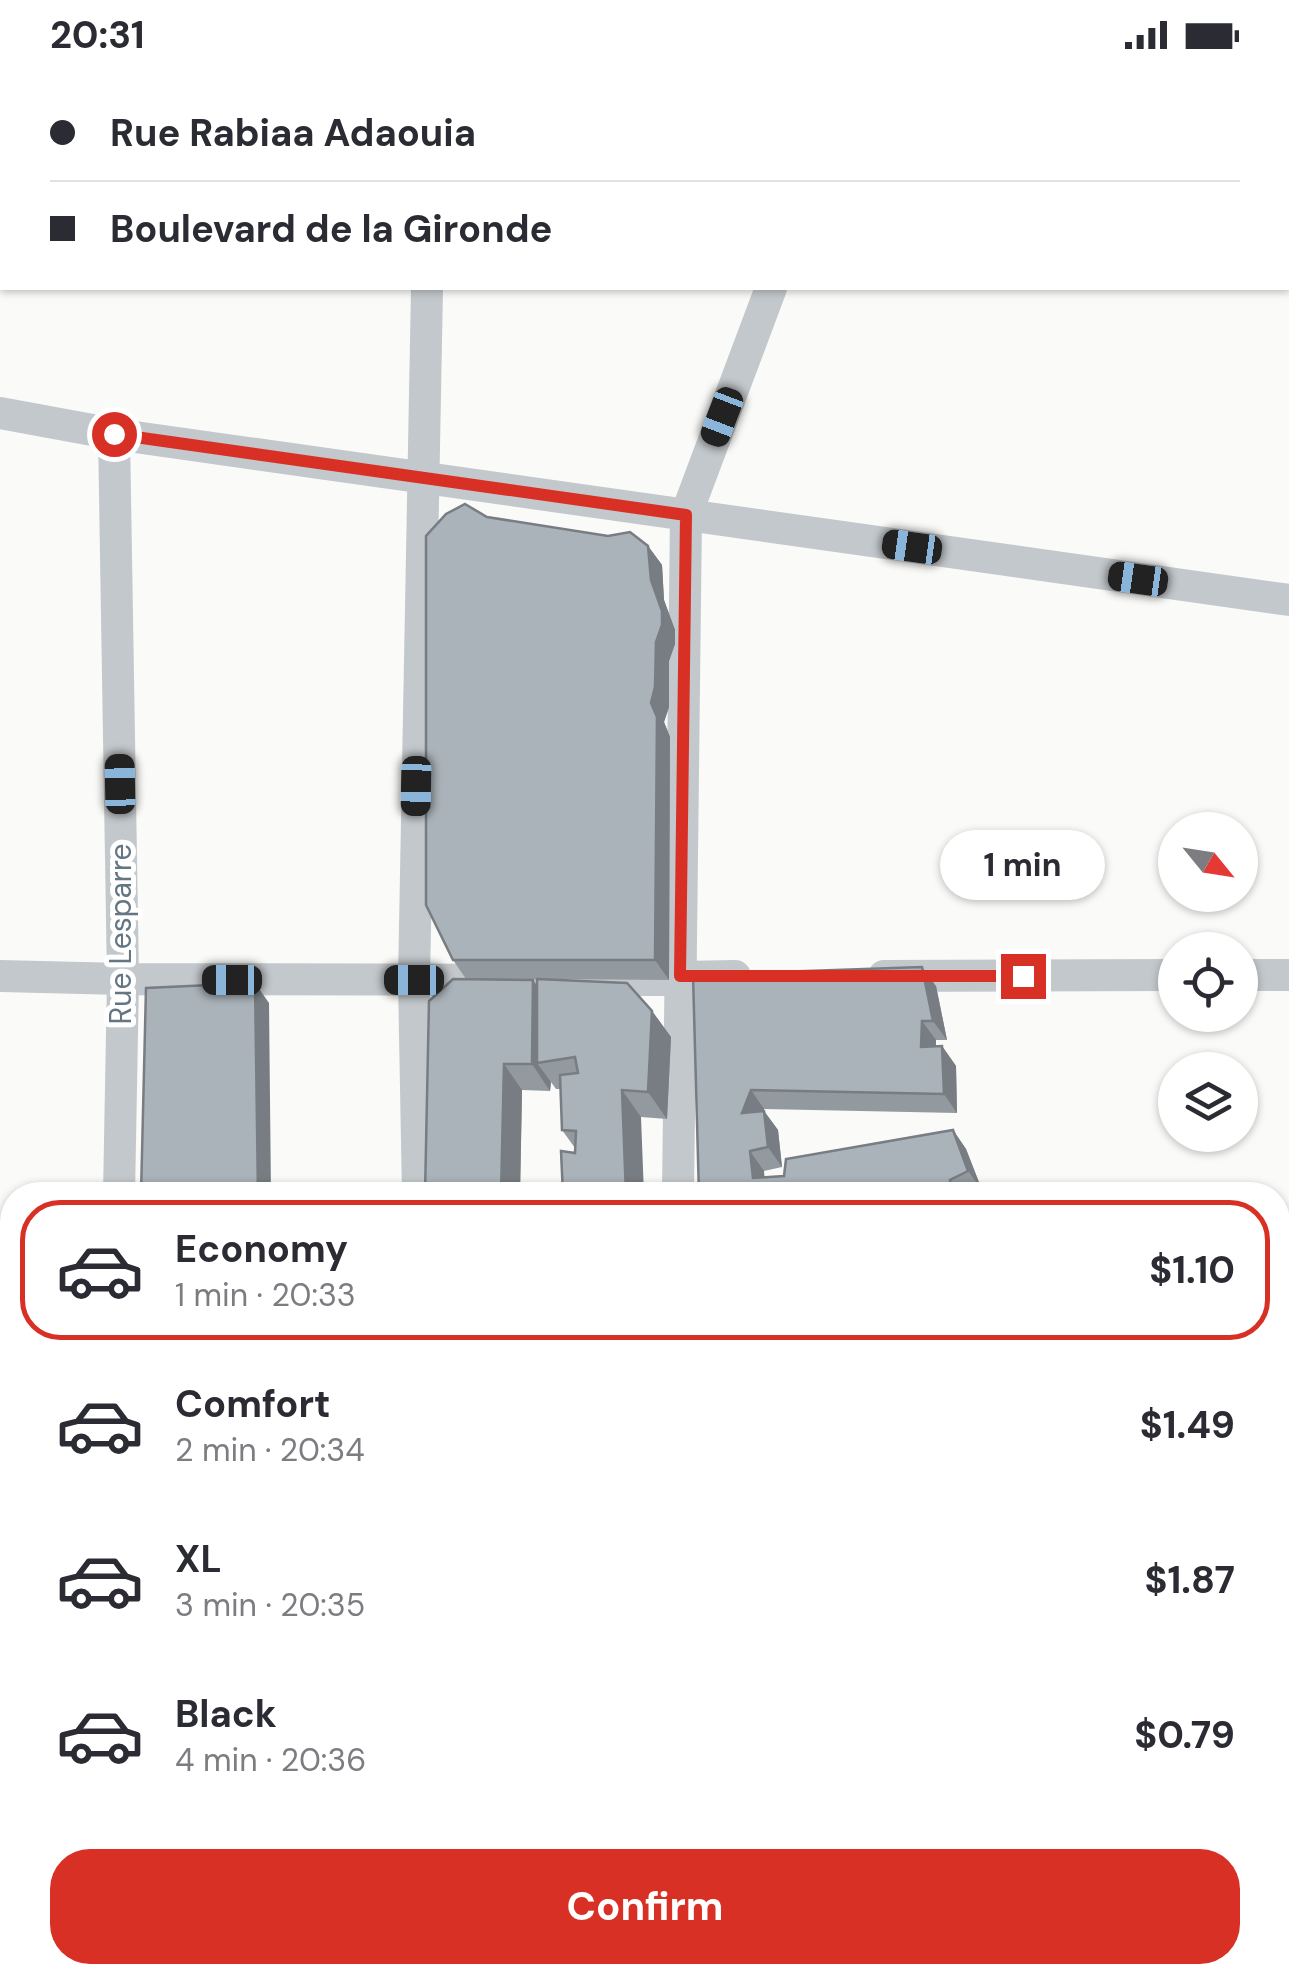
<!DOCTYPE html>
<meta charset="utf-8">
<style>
body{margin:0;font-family:"DM Sans",sans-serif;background:#f7f7f7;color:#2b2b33;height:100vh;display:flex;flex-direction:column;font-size:38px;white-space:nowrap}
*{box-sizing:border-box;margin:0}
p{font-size:32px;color:#7c7c81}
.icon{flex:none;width:55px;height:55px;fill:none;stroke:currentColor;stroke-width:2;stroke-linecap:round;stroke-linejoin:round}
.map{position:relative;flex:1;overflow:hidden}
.details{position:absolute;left:0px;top:1112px;width:1290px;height:802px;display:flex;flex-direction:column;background:#fff;border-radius:40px 40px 0 0;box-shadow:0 2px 8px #0004}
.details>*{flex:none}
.guide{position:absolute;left:0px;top:0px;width:1290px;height:220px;box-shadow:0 2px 8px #0004;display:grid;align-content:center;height:220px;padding:0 50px;background:#fff}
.needle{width:65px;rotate:120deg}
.buttons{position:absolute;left:1158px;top:742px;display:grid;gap:20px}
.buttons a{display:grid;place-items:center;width:100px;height:100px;border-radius:50%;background:#fff;box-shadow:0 2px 8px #0004;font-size:50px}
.end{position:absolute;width:45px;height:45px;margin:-22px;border:12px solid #d93025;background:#fff;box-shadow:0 0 0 5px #fff}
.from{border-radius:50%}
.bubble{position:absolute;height:70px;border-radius:35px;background:#fff;box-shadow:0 2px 8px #0004;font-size:32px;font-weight:700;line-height:70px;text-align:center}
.car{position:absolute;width:30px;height:60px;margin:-30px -15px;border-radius:12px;box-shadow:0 0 8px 2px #0007;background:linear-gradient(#222 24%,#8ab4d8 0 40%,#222 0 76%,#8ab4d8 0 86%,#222 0)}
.guide b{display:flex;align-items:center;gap:35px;height:95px;font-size:38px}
.guide b+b{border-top:2px solid #e1e1e2}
.guide i{width:25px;height:25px;background:#2b2b33}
ul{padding:18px 0 0;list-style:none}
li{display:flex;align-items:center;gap:30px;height:140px;margin:0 20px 15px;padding:0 30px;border:5px solid transparent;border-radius:40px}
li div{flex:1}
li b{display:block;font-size:38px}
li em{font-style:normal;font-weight:700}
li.current{border-color:#d93025}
li>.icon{width:90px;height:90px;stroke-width:1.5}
.button{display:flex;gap:20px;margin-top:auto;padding:20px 50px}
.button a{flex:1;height:115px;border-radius:40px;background:#d93025;color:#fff;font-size:40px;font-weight:700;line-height:115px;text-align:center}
.status{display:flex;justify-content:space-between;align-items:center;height:70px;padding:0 50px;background:#fff;direction:ltr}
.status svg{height:28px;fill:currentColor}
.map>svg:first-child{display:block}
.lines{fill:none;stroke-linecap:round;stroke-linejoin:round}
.secondary-casing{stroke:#b3babf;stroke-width:51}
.primary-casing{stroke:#b5babe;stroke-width:56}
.street{stroke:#c3c8cc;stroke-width:32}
.secondary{stroke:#fff;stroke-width:48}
.primary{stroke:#fff;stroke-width:52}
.tram{stroke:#a2aab0;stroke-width:2.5}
.wall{fill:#929a9f;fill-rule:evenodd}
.shaded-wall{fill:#777d82}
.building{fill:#aab3b9;stroke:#777d82;stroke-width:2.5}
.route{stroke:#d93025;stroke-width:12}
.labels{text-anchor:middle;stroke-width:10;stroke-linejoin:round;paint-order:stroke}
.street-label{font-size:30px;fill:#657683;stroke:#fff}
</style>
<div class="status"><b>20:31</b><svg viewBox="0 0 49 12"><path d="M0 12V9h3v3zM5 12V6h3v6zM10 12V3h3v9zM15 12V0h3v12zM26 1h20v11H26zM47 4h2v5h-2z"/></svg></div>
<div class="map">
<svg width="1289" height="1914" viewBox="0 0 1289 1914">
<rect width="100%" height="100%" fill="#fafaf8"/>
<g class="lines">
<g class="secondary-casing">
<path id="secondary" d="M1206 0 1213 2
M1288 28 1289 29"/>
</g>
<g class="primary-casing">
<path id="primary" d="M1278 1237H1289
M1278 1322H1289
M0 1505 12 1500
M0 1620 12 1614"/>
</g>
<path class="street" d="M430 2V0
M851 2V0
M0 343 114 364 1289 530
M114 364 123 909 119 1125
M1240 905H1289
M0 906 123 909 669 910 680 907 735 906
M884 906 1175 905
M418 1125 414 910 427 218
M678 1125 686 445 771 218
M306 1902V1914
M670 1914V1902
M1046 1914 1077 1902"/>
<use href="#secondary" class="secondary"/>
<use href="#primary" class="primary"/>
<path class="tram" d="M1278 1283H1289
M0 1551 12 1544
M0 1569 12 1563"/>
</g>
<path class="wall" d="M0 0H118V2H2V39L0 40Z
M773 0H830L829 2H779Z
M487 447 648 476 662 495 664 530 675 560V574L669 591V637L664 652 670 667 669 910 547 909 652 941 671 967 667 1049 641 1047 575 1083V1078L562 1060 561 1019H556L551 1012 550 1021 522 1020 520 1125H425L466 909 453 890ZM489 909H537V914Z
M693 905 936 916 947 970H936V976H942L956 996 957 1043 764 1039V1041L778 1060 782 1097 764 1101V1107L784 1106 953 1060 966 1079 982 1120 972 1125H699Z
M1278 1333 1289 1335V1489L1278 1487Z
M1278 1641 1289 1643V1764L1278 1768Z
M1289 1823V1914H1255Z
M688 1902H883L886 1914H688Z"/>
<path class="shaded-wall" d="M104 0H118V2H104Z
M809 0H830L829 2H808Z
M648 476 662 495 664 530 675 560V574L669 591V637L664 652 670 667 669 910 655 890 651 633 656 572Z
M922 897 936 916 947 970 933 951Z
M533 910 552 936 537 993 551 1012 550 1021 532 994Z
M255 913 269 933 271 1125H258Z
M652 941 671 967 667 1049 648 1022Z
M922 951 936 970 935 996 921 977Z
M942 976 956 996 957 1043 944 1024Z
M504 994 522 1020 520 1125H501Z
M622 1020 641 1047 644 1125H626Z
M751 1020 764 1039 756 1062 742 1043Z
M764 1041 778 1060 782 1097 768 1077Z
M953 1060 966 1079 982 1120 968 1101Z
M750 1081 764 1101 766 1125 753 1108Z
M950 1110 961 1125H953Z
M263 1902H277V1914H263Z
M636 1902H647V1914H636Z
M876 1902H883L886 1914H884Z"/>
<path class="building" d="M0 0H104V2H2V20H0Z
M465 434 487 447 608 466 630 462 648 476 651 510 662 541V555L656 572 655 617 651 633 657 647 655 890H453L426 835V466L446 444Z
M922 897 933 951H922L921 977 942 976 944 1024 751 1020 742 1043 764 1041 768 1077 750 1081 753 1108 784 1106 786 1089 953 1060 968 1101 950 1110 953 1125H699L693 905Z
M453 909 533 910 532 994H504L501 1125H425L429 931Z
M537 909 627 913 652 941 648 1022 622 1020 626 1125H563L561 1081 575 1083 576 1061 562 1060 560 1005 578 1003 575 987 537 993Z
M255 913 258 1125H141L146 918Z
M1278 1333 1289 1335V1471L1278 1470Z
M1278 1641 1289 1643V1731L1278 1735Z
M1289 1823V1906L1273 1914H1255L1253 1902H1278V1827Z
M143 1902H263V1914H143Z
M559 1902H636V1914H559Z
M688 1902H860L822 1914H688Z
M1038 1903 1044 1914H1005Z"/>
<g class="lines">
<path class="route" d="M114 364 686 445 680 906H1023"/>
</g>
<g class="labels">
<g class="street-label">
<text transform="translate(121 864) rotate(-90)" y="10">Rue Lesparre</text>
</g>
</g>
</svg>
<div class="buttons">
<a><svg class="needle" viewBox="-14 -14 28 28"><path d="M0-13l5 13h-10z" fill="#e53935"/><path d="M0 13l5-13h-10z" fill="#7c7c81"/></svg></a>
<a><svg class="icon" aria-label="locate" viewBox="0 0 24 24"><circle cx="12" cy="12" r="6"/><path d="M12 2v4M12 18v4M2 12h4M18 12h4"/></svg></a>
<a><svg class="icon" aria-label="layers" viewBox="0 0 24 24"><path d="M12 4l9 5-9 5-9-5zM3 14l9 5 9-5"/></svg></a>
</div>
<i class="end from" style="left:114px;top:364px"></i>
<i class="end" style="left:1023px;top:906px"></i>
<div class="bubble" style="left:940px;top:760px;width:165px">1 min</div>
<i class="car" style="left:722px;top:347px;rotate:201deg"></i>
<i class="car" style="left:912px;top:477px;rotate:278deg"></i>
<i class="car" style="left:1138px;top:509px;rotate:278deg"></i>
<i class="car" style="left:120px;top:714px;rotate:359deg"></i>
<i class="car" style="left:416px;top:716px;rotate:181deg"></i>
<i class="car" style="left:232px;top:910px;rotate:270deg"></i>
<i class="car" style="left:414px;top:910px;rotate:270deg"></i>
<div class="guide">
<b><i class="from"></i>Rue Rabiaa Adaouia</b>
<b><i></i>Boulevard de la Gironde</b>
</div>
<section class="details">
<ul>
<li class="current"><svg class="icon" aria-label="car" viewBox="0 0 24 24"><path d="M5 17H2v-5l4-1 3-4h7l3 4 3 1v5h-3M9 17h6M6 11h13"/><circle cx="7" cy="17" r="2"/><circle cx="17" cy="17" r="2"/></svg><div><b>Economy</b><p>1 min · 20:33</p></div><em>$1.10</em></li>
<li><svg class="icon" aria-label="car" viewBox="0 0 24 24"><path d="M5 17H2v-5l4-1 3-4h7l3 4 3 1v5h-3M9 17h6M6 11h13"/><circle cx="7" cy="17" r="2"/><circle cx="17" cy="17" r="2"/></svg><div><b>Comfort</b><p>2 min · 20:34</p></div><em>$1.49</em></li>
<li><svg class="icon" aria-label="car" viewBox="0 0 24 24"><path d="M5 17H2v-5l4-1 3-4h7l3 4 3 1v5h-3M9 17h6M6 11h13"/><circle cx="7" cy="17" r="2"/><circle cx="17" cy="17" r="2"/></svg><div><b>XL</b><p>3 min · 20:35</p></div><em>$1.87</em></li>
<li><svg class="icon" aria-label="car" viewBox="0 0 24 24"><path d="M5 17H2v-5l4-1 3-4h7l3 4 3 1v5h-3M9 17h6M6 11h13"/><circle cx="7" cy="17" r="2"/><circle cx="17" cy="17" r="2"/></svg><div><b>Black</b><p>4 min · 20:36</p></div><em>$0.79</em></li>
</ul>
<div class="button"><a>Confirm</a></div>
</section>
</div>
